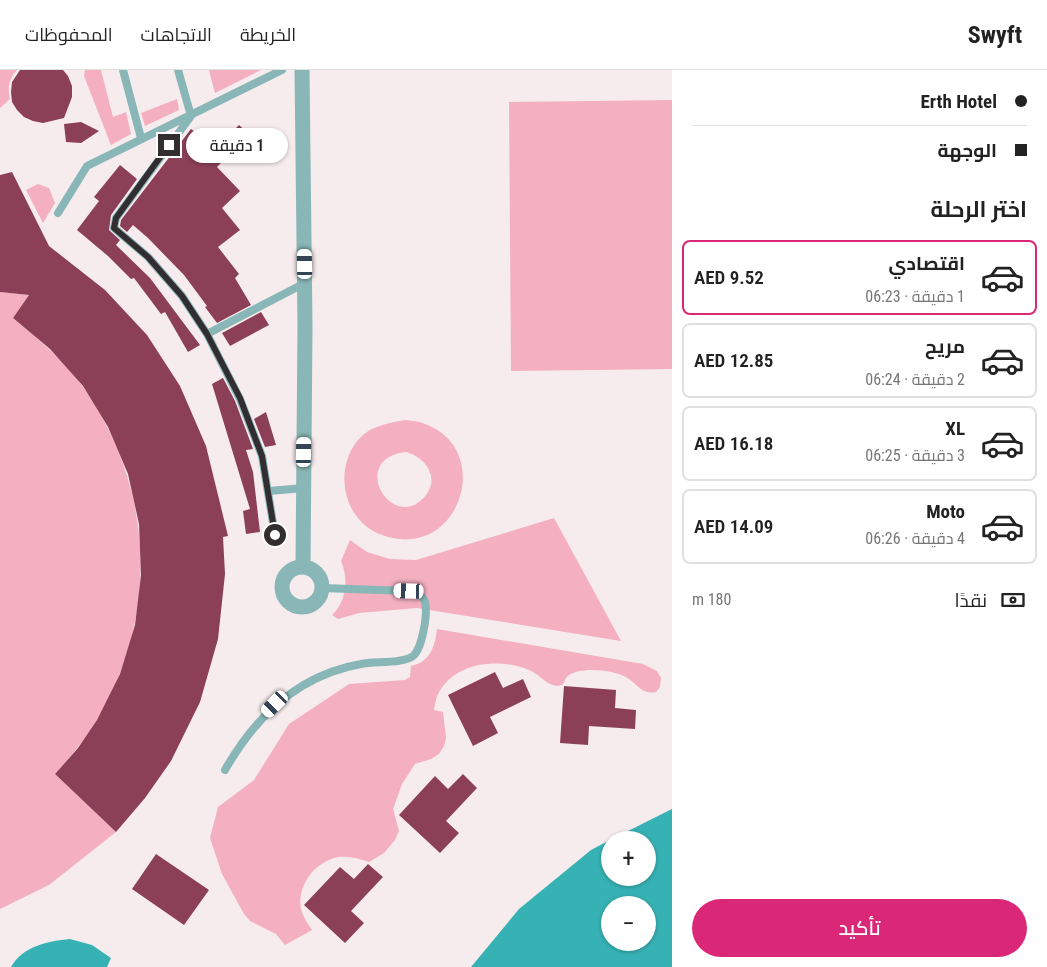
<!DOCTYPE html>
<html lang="ar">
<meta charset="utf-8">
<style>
body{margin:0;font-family:"Roboto Condensed",Cairo,sans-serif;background:#f6f6f6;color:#222;direction:rtl;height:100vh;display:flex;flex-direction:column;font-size:19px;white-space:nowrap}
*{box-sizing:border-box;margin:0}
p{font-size:16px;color:#767676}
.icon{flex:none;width:28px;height:28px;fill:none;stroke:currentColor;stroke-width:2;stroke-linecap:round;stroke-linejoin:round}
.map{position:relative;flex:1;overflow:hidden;direction:ltr}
.sheet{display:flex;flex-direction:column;background:#fff;width:375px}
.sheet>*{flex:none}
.guide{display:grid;align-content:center;height:110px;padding:0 20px;background:#fff}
.tools{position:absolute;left:601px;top:761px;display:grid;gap:10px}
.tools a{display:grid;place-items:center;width:55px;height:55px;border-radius:50%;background:#fff;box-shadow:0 1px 4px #0004;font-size:25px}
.end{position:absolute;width:22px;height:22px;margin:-11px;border:6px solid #322e2f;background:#fff;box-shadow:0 0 0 2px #fff}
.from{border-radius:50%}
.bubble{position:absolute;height:35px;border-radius:18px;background:#fff;box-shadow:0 1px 4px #0004;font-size:16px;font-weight:600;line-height:35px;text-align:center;direction:rtl}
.car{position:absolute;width:15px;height:30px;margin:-15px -8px;border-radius:6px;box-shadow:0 0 4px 1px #0007;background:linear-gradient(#fff 24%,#345 0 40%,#fff 0 76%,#345 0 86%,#fff 0)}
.guide b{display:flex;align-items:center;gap:18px;height:48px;font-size:19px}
.guide b+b{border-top:1px solid #e0e0e0}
.guide i{width:12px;height:12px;background:#222}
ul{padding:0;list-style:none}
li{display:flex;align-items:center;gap:15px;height:75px;margin:0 10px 8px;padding:0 10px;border:2px solid #e0e0e0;border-radius:8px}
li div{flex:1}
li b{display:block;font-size:19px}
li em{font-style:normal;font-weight:600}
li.active{border-color:#db2777}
li>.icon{width:45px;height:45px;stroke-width:1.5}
h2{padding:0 20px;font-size:22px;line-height:60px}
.pay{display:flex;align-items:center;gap:12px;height:55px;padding:0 20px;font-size:19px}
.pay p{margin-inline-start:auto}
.cta{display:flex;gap:10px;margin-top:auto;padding:10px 20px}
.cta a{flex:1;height:58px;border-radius:30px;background:#db2777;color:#fff;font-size:20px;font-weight:600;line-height:58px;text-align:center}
header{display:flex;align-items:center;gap:30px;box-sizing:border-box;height:70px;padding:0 25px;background:#fff;border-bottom:1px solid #e0e0e0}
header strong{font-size:24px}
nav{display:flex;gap:28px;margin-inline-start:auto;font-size:18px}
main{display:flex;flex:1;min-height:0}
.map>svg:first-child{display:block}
.green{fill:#f4b0c1;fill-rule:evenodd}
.water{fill:#37b2b4;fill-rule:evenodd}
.building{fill:#8b4057}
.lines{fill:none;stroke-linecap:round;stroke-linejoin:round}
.lane{stroke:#89b6b6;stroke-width:8}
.street{stroke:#89b6b6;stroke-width:15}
.route{stroke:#322e2f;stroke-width:6}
</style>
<header>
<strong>Swyft</strong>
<nav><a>الخريطة</a><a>الاتجاهات</a><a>المحفوظات</a></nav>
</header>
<main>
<section class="sheet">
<div class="guide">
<b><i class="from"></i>Erth Hotel</b>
<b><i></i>الوجهة</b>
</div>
<h2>اختر الرحلة</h2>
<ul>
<li class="active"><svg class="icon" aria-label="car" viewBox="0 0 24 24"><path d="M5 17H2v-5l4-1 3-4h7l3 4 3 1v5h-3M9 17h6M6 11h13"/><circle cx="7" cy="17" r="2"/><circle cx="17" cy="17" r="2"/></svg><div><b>اقتصادي</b><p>1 دقيقة · 06:23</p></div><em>AED 9.52</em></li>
<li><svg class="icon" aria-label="car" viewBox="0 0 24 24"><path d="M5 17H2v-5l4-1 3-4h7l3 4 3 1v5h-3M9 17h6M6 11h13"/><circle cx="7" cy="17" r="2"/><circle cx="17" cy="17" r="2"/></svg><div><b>مريح</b><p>2 دقيقة · 06:24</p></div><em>AED 12.85</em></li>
<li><svg class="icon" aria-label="car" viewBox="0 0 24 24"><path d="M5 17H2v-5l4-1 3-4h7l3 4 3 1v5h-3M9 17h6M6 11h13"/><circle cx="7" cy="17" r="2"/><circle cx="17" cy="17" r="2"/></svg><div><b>XL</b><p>3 دقيقة · 06:25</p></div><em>AED 16.18</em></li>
<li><svg class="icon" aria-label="car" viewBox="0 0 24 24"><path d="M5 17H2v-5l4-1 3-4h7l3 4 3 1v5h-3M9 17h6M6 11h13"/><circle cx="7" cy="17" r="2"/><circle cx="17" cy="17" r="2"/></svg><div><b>Moto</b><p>4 دقيقة · 06:26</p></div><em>AED 14.09</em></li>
</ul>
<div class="pay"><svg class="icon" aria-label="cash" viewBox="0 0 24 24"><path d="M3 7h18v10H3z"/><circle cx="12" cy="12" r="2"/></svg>نقدًا<p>180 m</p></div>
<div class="cta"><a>تأكيد</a></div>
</section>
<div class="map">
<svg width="672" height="897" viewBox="0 0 672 897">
<rect width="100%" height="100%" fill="#f6ebed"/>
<path class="green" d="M0 0H17C9 9 7 17 10 29L0 38Z
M85 0H101L113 47 126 42 131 64 111 75 84 6Z
M209 0H261L215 23Z
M177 29 179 40 145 56 141 43Z
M672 30V299L511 301 509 32Z
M38 114 49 118 55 133 43 153 26 120Z
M0 222 29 225 13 248C38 269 64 290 83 317 154 417 160 545 97 650 85 670 70 687 55 704L116 762 49 815 0 839Z
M406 350C412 351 419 351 425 354 494 379 461 487 388 467 374 463 363 456 355 444 337 418 342 377 370 360 382 354 393 352 406 350ZM406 382C425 387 440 407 426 425 394 466 346 389 406 382Z
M554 448 621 571 417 538 359 543 338 549 332 545C346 532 349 509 341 491L350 470 367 482 390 489 416 490Z
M437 559 643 594 657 601 661 608 660 617 656 622C641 625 638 614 626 607 614 600 576 595 566 608 565 610 564 613 562 615 548 619 542 605 529 600 500 588 457 591 439 622 436 627 435 634 434 640L443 642 446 668 444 676 439 684 431 689 415 694 402 714 393 739 399 761 395 770 384 783 369 792C357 788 346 785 334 788 313 794 297 817 301 839 303 847 308 854 312 860L285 875 276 864 250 851 244 844 222 804 210 768 218 737 254 710 289 654 349 614 405 610 410 607 411 596C430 592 435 577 437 559Z"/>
<path class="water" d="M672 739V897H471L519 839 591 780 610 770V808H648V770H610ZM610 835H648V872H610Z
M70 869 92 875 111 888 107 897H11C23 876 48 871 70 869Z"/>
<path class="building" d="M20 0H63L68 6 72 16V27L64 48 43 53 33 51 24 47 17 40 12 32 11 22 12 12Z
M81 52 99 61 81 73 66 72 64 54Z
M239 55 249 64 217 97 240 121 222 138 240 160 218 177 239 204 235 208 251 235 217 253 205 237 207 236 184 205 148 168 133 155 127 162 120 156 121 150 191 59 216 78Z
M120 95 137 109 111 145 109 160 120 170 116 175 150 208 200 275 188 282 165 242 161 244 134 208 131 209 108 186 77 160 99 131 94 127Z
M12 102 49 176 105 220 147 265 180 316 206 376 228 466 223 467 225 504 218 569 200 632 171 691 145 728 116 762 55 704 78 678 97 650 120 604 135 555 141 505 139 454 128 404 108 357 83 316 50 279 13 248 29 225 0 222V105Z
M261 242 269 255 230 276 222 263Z
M223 308 235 331 253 379 246 380 253 402 260 462 246 464 243 441 250 439 212 314Z
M266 342 276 375 265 377 254 349Z
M495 602 503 618 523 609 531 627 490 647 498 663 473 676 448 625Z
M564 616 616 620 615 638 636 640 635 659 589 656 588 675 560 673Z
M463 704 477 718 446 751 459 763 440 783 399 745 435 706 448 719Z
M156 784 209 820 184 855 132 819Z
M368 794 383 807 351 841 364 853 345 873 304 835 340 797 354 809Z"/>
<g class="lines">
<path class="lane" d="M123 0 141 68
M178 0 191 46 116 148 114 158 148 187 182 226 207 264 240 329 262 386 275 465
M58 143 87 96 282 0
M207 264 305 213
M269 421 304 418
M225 700C255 647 298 605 361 594 374 591 403 594 413 586 422 579 428 544 425 532 424 528 421 526 418 523L409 521 322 518"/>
<path class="street" d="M302 0 305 256 303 497
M282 517a20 20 0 1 1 40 0a20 20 0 1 1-40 0Z"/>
</g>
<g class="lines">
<path class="route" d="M169 75 116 148 114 158 148 187 182 226 207 264 240 328 262 386 275 465"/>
</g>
</svg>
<div class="tools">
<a>+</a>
<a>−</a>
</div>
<i class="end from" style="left:275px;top:465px"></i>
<i class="end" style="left:169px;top:75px"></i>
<div class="bubble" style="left:186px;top:58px;width:102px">1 دقيقة</div>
<i class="car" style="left:305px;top:194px;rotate:359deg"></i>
<i class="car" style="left:304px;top:382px;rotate:1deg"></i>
<i class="car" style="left:409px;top:521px;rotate:272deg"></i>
<i class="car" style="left:275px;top:634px;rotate:225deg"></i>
</div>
</main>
